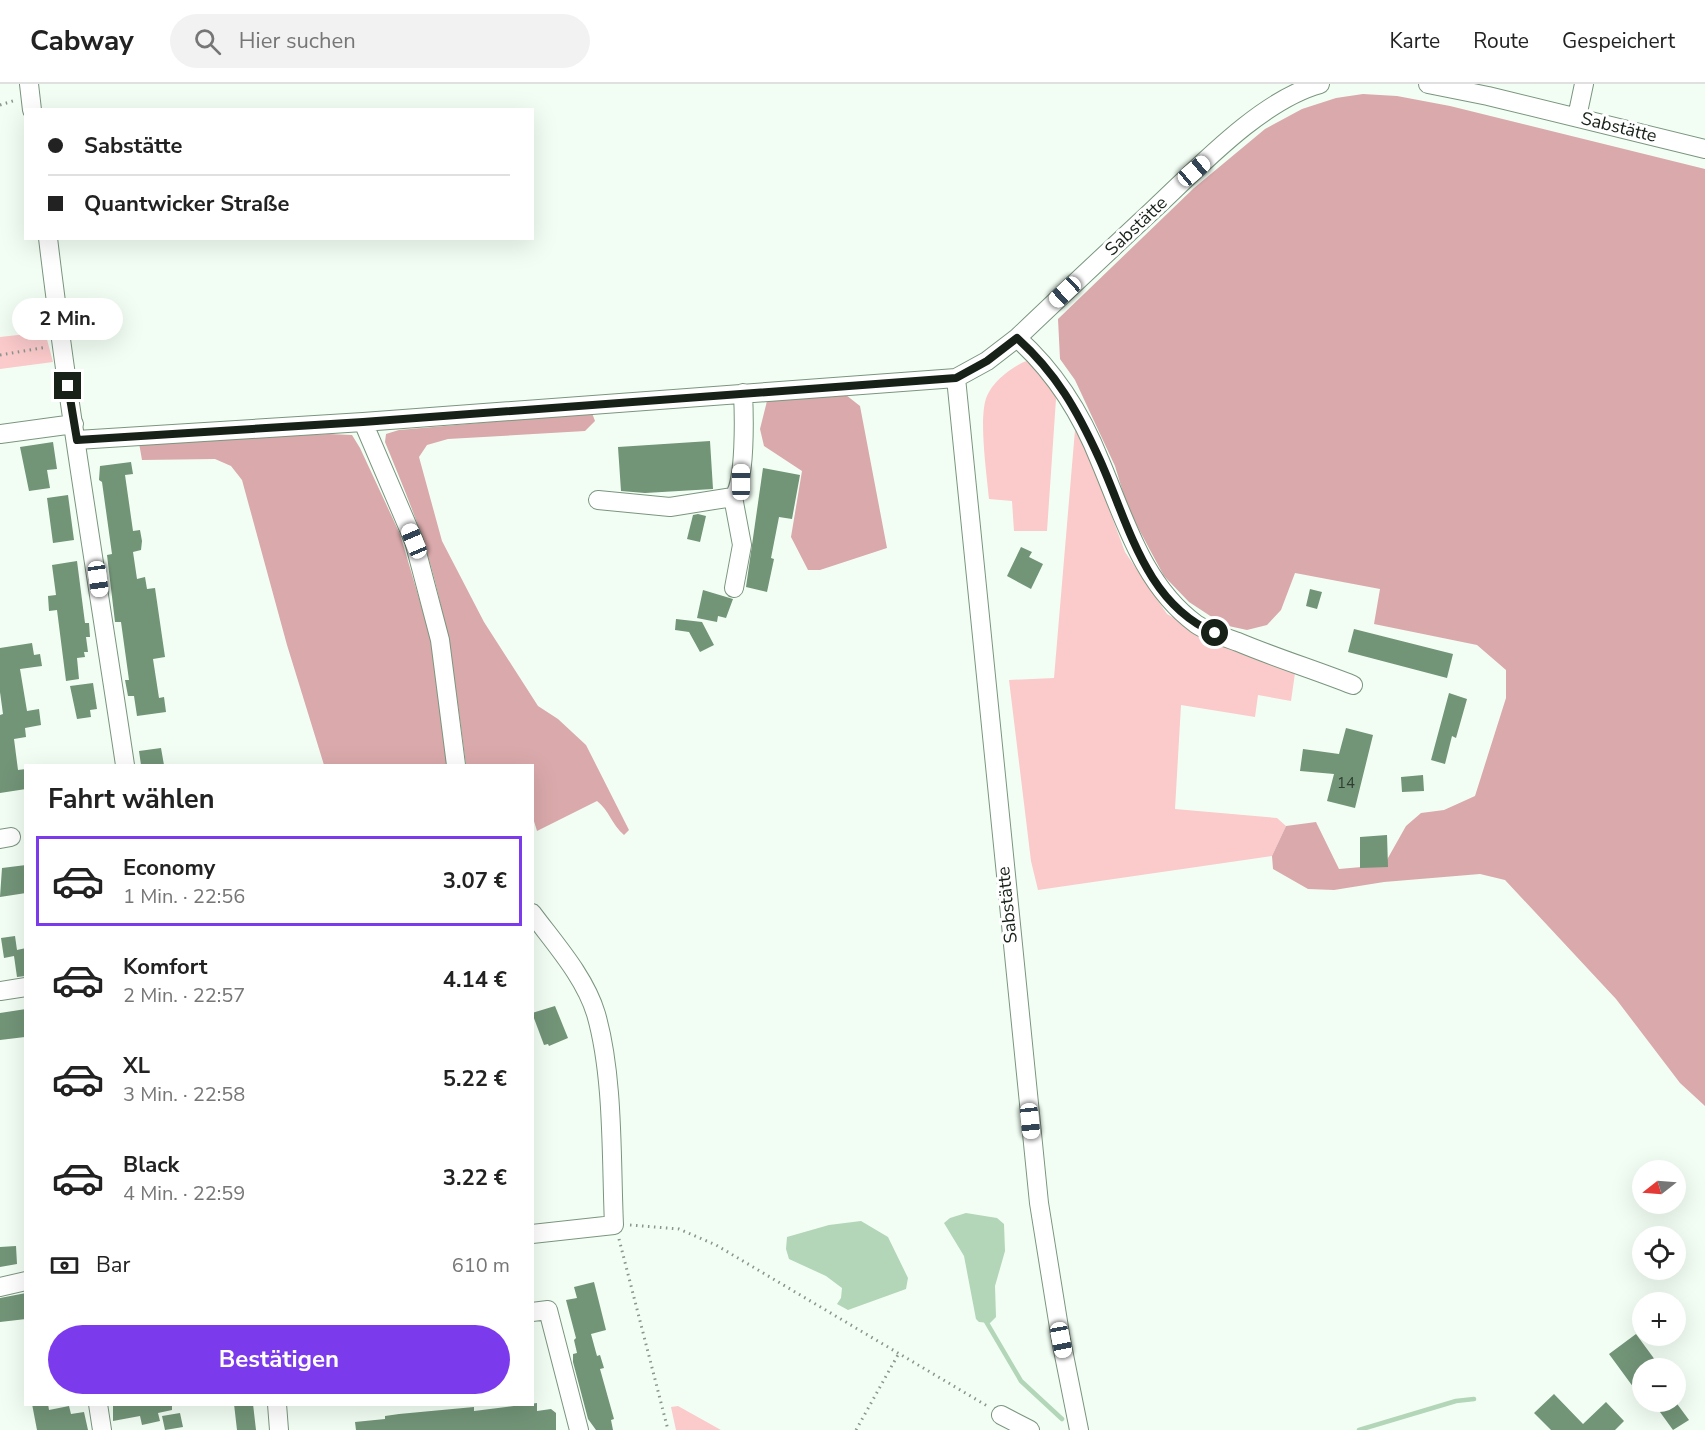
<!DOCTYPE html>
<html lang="de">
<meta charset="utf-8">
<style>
body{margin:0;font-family:"Nunito Sans",sans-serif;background:#f2f2f2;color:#222;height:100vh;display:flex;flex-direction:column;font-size:22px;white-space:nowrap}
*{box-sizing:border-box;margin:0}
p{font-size:20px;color:#767676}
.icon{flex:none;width:33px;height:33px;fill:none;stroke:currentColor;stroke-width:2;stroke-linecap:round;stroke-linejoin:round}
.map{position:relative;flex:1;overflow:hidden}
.panel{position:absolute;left:24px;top:680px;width:510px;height:642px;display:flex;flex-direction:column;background:#fff;border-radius:0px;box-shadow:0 6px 24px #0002}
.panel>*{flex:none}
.banner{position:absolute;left:24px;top:24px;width:510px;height:132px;border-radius:0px;box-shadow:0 6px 24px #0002;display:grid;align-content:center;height:132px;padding:0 24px;background:#fff}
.needle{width:39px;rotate:253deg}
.buttons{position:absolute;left:1632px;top:1076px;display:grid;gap:12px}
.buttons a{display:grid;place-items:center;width:54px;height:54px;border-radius:50%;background:#fff;box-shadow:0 6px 24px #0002;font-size:30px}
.end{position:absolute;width:27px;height:27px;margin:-14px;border:8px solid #172118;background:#fff;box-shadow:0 0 0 3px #fff}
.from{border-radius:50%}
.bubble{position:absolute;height:42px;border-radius:21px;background:#fff;box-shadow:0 6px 24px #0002;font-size:20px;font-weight:700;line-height:42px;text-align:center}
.car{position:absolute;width:18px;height:36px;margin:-18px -9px;border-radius:8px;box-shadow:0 0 4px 2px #0007;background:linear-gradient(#fff 24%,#345 0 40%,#fff 0 76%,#345 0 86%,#fff 0)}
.banner b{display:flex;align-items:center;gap:21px;height:57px;font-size:22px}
.banner b+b{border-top:2px solid #e0e0e0}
.banner i{width:15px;height:15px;background:#222}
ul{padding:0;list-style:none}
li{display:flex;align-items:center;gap:18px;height:90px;margin:0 12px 9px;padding:0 12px;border:3px solid transparent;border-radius:0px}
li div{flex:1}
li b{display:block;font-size:22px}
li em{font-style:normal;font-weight:700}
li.active{border-color:#7c3aed}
li>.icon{width:54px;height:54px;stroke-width:1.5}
h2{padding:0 24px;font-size:27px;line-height:72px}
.pay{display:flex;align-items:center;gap:15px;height:66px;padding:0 24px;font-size:22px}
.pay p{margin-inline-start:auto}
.button{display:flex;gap:12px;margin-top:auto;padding:12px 24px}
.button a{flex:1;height:69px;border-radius:36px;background:#7c3aed;color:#fff;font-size:24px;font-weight:700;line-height:69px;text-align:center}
header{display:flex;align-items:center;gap:36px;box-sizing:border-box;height:84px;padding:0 30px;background:#fff;border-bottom:2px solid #e0e0e0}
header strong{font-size:28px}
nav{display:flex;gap:33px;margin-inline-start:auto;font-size:21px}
.search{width:420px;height:54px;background:#f2f2f2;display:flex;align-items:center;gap:15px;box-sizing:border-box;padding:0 21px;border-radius:33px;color:#767676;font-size:22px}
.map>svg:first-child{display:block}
.green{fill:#fbcacb}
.forest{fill:#daa9ab}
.water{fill:#b2d6b7}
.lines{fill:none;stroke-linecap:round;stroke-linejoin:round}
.stream{stroke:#b2d6b7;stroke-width:4.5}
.building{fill:#729477}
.minor-casing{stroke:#7a957e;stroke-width:20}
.path{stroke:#8a968c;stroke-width:3;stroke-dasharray:1.5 4.5;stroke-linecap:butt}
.minor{stroke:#fff;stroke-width:18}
.route{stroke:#172118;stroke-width:8}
.labels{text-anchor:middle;stroke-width:6;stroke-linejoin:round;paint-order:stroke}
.number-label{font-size:15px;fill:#2e3e30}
.street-label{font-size:18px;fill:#172118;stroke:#fff}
</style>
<header>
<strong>Cabway</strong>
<div class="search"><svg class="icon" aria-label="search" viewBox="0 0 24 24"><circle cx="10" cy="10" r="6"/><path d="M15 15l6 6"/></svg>Hier suchen</div>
<nav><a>Karte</a><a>Route</a><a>Gespeichert</a></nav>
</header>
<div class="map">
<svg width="1705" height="1346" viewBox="0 0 1705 1346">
<rect width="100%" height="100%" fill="#f2fef4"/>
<path class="green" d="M45 248 53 278 0 285V253Z
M1029 276 1052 301 1056 315 1047 447H1014L1012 417 989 415C987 391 978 332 987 312 993 297 1014 281 1029 276Z
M1075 346 1090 374 1125 468 1167 530 1215 557 1295 589 1291 617 1258 611 1255 633 1181 621 1175 725 1277 734 1286 742 1272 772 1038 806 1031 777 1009 596 1054 594Z
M678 1322 721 1346H676L671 1323Z"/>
<path class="forest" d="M1363 10 1397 12 1450 22 1705 85V1022L1680 999 1616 915 1505 796 1480 790 1384 798 1334 806 1308 805 1273 785 1272 772 1286 742 1316 738 1339 785 1384 781 1406 742 1421 729 1444 726 1475 712 1506 614V586L1477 561 1374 540 1380 505 1295 489 1281 526 1267 541 1247 546 1224 541 1189 518 1164 492 1128 425 1115 382 1075 296 1060 275 1058 235 1194 104 1265 45 1302 25 1336 14Z
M846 311 860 322 887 464 820 486H808L791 453 802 387 764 362 760 345 767 317Z
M592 329 595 337 585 347 448 355 427 361 419 373 442 457 484 538 538 622 558 635 586 661 629 746 624 751C612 741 609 726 597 717L537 747 533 734 532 681H466C456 605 447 529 423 456 412 423 398 390 385 358L386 350 399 346Z
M329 350 352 351 360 364 400 450 421 521 434 569 449 681H324L287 561 242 396 231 382 215 375 142 376 139 359Z"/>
<path class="water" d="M966 1129 997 1134 1004 1140 1005 1167 995 1202 996 1233 990 1239 979 1238 976 1235 964 1172 944 1139 950 1134Z
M861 1137 888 1153 908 1194 906 1205 848 1226 837 1220 841 1214 842 1204 826 1192 789 1175 786 1165 787 1153 829 1141Z"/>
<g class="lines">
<path class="stream" d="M984 1234 1021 1297 1062 1335
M1359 1346 1456 1317 1474 1315"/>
</g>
<path class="building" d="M710 357 713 405 645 409 621 407 618 363Z
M53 358 57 385 47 386 50 404 29 407 20 363Z
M131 378 133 390 125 391 133 447 140 446 142 457 141 466 133 468 137 495 145 493 147 505 155 504 165 573 153 575 159 614 164 613 166 628 137 632 134 612H128L125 596H129L121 538H115L107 471 112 470 102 398 99 396 100 382Z
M763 384 800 391 792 435 779 433 771 474 774 475 767 508 746 503Z
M68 411 74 456 53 459 47 414Z
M698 430 706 432 700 458 687 455 693 431Z
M1021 463 1032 468 1029 473 1043 480 1031 505 1007 492Z
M77 477 85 539H89L90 553H86L88 568H84L85 573 77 574 79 595 66 597 57 526 49 527 48 512 56 511 52 481Z
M1310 505 1322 508 1317 525 1306 522Z
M703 506 733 515 726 534 718 532 717 538 697 534Z
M676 535 702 538 714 561 700 568 689 548 675 546Z
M1354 545 1453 570 1447 594 1348 568Z
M32 559 34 571 40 570 42 582 20 585 27 627 39 625 41 641 25 644 26 653 14 655 18 686 26 685V705L0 709V631L3 630 0 608V564Z
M93 599 97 625 90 626 91 633 77 635 70 602Z
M1449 609 1467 615 1456 654 1452 652 1445 680 1431 676Z
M1346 644 1373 651 1355 724 1327 717 1334 690 1300 687 1303 665 1339 670Z
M161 664 164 681H141L139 667Z
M1423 691 1424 707 1402 708 1401 693Z
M1387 751 1388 783 1360 784V753Z
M26 781V809L0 813 2 784Z
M15 852 17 866 26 864V892L17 893 14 872 4 874 1 854Z
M555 922 568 954 549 962 548 960 544 961 532 929Z
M26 925 25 953 0 956V929Z
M16 1162 17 1180 0 1183V1163Z
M594 1198 606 1246 591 1250 597 1272 600 1271 604 1284 600 1285 614 1335 611 1336 613 1346H596L588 1335 573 1278V1270L577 1269 574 1256 576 1254 566 1216 577 1214 574 1203Z
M26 1209V1235L0 1238V1214Z
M1636 1250 1661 1284H1642V1315L1609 1270Z
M1554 1310 1583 1340 1606 1318 1624 1337 1615 1346H1551L1534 1329Z
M1652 1317H1675L1689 1336 1673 1346Z
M537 1319V1327L551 1325 556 1329V1346H356L355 1338 385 1335V1332L399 1330 474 1323V1327Z
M32 1320H48L49 1326 69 1322 71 1330 84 1328 88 1346H37Z
M113 1320H172V1326L158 1329 160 1337 142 1341 140 1332 113 1337Z
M234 1320H253L256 1346H237Z
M180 1329 183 1343 165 1346 162 1332Z"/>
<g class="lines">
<g class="minor-casing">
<path id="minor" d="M29 0 32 26
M1428 0 1488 12 1705 65
M1577 33 1584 0
M48 154C69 330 99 506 125 681
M1017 254C1055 288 1081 329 1100 377 1125 436 1143 501 1196 540 1208 548 1224 553 1238 558 1276 574 1315 586 1353 601
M956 294 1039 1119 1061 1256 1079 1346
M363 338 414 457 440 556 456 681
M0 350 74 340
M77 356 363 338 956 294 987 277 1017 254C1062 211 1108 168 1154 125 1198 84 1261 16 1320 0
M733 413 742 461 734 504
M598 416 670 423 733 413C746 400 744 329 743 309
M0 755 11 753
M532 829C555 860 585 893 596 930 614 993 611 1075 614 1141L532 1150
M0 907 26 903
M0 1203 26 1197
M532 1228 548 1226 579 1346
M98 1320 102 1346
M277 1320 279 1346
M1001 1331 1030 1346"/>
</g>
<path class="path" d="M0 21 16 16
M0 271 47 263
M630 1141 679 1145 716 1161 989 1323
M619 1155 668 1346
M856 1346 899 1269"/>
<use href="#minor" class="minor"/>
</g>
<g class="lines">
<path class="route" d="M68 302 77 356 363 338 956 294 987 277 1017 254C1056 289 1077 326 1099 374 1128 437 1144 519 1215 549"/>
</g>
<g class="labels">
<g class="number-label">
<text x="1346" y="704">14</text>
</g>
<g class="street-label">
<text transform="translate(1619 43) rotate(14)" y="6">Sabstätte</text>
<text transform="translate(1136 142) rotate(-43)" y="6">Sabstätte</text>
<text transform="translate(1007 821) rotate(-96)" y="6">Sabstätte</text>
</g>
</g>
</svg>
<div class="buttons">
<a><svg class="needle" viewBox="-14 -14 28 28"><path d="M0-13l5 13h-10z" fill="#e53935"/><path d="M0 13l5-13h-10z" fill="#767676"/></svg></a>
<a><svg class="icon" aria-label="locate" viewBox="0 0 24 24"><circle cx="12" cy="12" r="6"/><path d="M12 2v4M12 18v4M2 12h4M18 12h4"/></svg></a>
<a>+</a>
<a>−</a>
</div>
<i class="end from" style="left:1215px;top:549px"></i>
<i class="end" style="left:68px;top:302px"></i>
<div class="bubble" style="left:12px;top:214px;width:111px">2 Min.</div>
<i class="car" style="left:1194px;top:87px;rotate:50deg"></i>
<i class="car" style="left:1065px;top:208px;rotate:227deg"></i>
<i class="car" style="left:741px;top:398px;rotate:0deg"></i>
<i class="car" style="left:414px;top:457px;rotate:337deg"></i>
<i class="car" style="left:98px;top:495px;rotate:172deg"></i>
<i class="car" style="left:1030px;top:1037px;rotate:174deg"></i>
<i class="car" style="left:1061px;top:1256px;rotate:169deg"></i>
<div class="banner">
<b><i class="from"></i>Sabstätte</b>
<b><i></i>Quantwicker Straße</b>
</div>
<section class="panel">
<h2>Fahrt wählen</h2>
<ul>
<li class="active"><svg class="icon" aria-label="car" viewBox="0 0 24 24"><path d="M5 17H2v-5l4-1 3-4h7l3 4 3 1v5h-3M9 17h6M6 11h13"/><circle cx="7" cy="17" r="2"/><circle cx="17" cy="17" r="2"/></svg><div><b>Economy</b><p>1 Min. · 22:56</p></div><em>3.07 €</em></li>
<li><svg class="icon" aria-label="car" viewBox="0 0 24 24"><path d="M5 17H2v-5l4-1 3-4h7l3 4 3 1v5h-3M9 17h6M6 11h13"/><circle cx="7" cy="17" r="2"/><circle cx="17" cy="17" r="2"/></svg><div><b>Komfort</b><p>2 Min. · 22:57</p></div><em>4.14 €</em></li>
<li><svg class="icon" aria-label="car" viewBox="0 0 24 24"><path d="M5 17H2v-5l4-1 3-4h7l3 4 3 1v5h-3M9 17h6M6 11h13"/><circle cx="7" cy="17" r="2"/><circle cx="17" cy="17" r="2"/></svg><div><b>XL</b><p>3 Min. · 22:58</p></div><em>5.22 €</em></li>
<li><svg class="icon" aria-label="car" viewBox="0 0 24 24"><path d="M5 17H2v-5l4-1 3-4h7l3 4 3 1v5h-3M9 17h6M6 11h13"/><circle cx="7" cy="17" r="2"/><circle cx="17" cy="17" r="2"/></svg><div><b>Black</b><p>4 Min. · 22:59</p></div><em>3.22 €</em></li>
</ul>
<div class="pay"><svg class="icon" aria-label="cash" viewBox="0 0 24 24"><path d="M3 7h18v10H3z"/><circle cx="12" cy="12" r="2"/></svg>Bar<p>610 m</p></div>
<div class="button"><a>Bestätigen</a></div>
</section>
</div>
